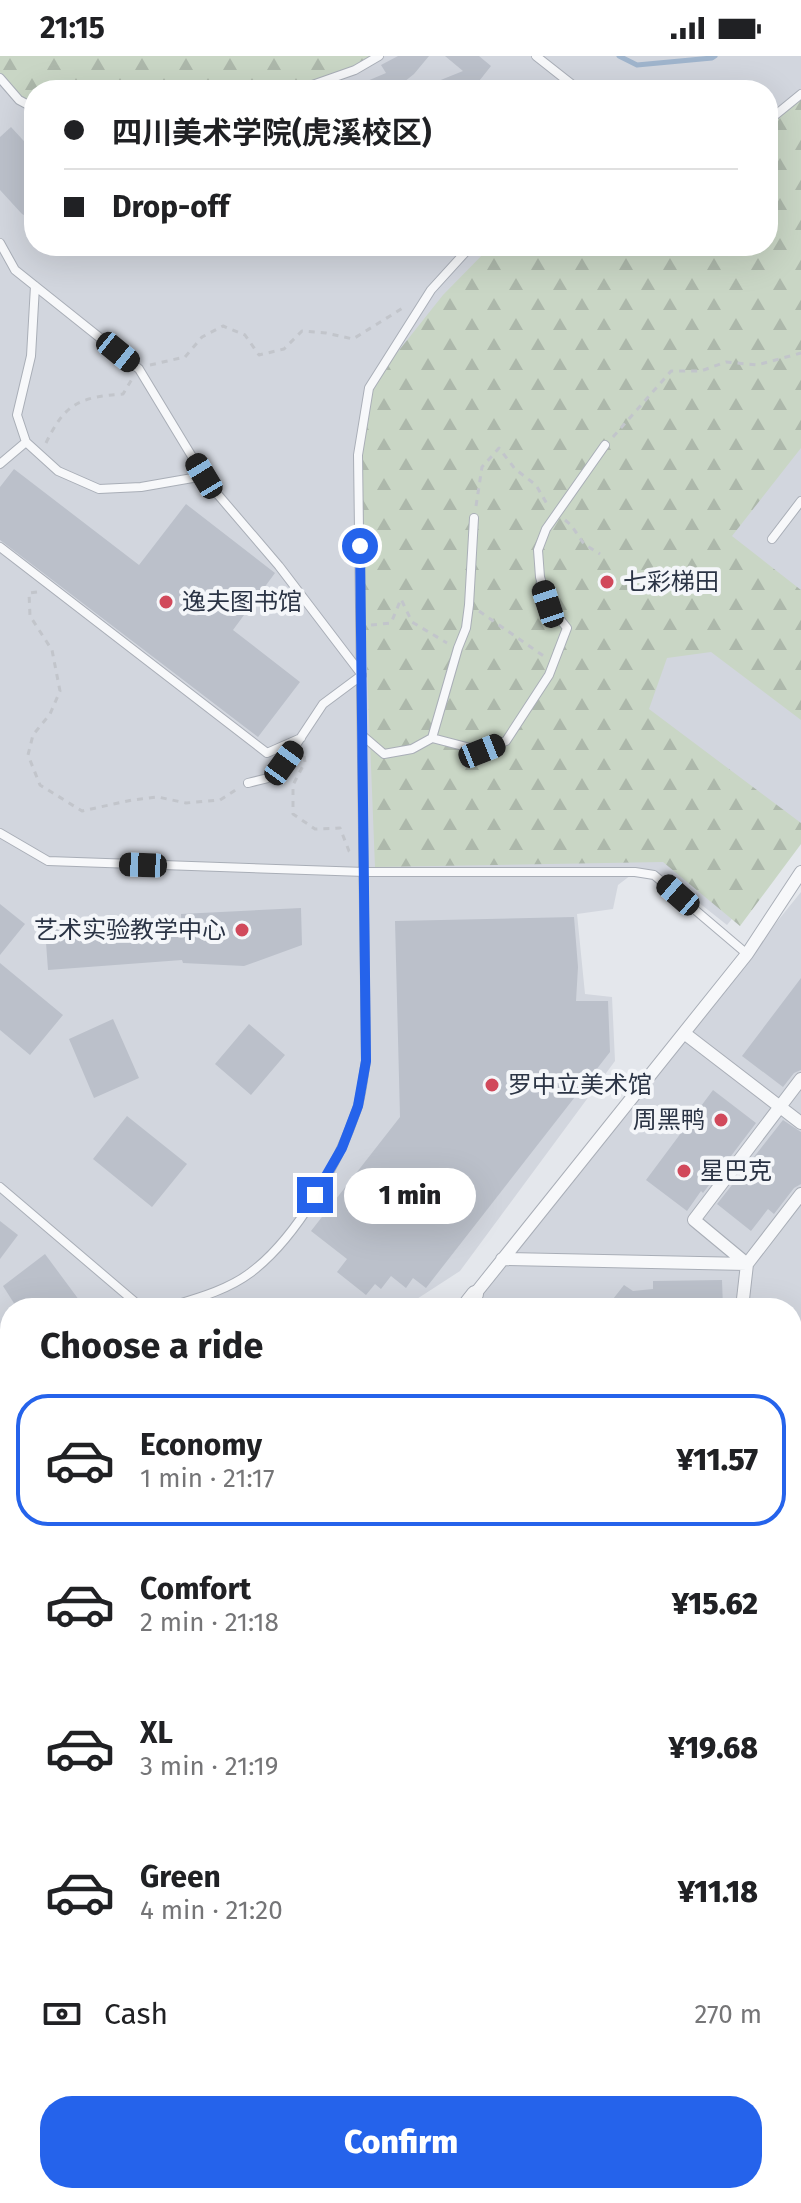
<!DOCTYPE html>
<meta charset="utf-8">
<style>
body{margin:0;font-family:"Fira Sans","Noto Sans SC",sans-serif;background:#f2f2f2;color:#202124;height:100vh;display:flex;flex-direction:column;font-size:30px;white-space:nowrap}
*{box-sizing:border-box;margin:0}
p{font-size:26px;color:#757577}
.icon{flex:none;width:44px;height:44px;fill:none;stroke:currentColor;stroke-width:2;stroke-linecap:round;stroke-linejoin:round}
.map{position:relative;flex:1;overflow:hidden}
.details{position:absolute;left:0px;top:1242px;width:802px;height:906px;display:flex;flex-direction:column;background:#fff;border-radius:32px 32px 0 0;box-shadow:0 8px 32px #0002}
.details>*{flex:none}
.banner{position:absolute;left:24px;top:24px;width:754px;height:176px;border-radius:32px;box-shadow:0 8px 32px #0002;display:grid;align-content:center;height:176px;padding:0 40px;background:#fff}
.end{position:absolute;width:36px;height:36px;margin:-18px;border:10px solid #2563eb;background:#fff;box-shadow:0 0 0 4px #fff}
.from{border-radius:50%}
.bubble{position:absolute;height:56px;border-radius:28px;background:#fff;box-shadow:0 8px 32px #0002;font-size:26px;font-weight:800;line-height:56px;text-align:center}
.car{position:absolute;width:24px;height:48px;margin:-24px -12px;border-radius:10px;box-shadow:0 0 6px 2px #0007;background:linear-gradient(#222 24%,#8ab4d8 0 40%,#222 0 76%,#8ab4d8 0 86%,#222 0)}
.banner b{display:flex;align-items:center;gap:28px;height:76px;font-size:30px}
.banner b+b{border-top:2px solid #e0e0e0}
.banner i{width:20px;height:20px;background:#202124}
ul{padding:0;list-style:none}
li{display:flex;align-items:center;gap:24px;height:132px;margin:0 16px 12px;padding:0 24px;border:4px solid transparent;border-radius:32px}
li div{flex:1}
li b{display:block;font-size:30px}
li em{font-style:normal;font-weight:800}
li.selected{border-color:#2563eb}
li>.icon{width:72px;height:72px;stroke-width:1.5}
h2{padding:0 40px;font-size:36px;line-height:96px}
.pay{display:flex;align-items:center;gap:20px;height:88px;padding:0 40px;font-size:30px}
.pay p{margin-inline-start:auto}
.cta{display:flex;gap:16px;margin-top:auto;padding:16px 40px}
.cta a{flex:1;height:92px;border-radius:32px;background:#2563eb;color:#fff;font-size:32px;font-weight:800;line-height:92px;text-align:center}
.status{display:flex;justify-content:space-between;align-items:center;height:56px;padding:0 40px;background:#fff;direction:ltr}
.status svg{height:22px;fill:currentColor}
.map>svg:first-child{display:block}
.built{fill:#d2d6de;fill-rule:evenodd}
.grass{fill:url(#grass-dots)}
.forest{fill:url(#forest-firs)}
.pitch{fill:#c9d6c5}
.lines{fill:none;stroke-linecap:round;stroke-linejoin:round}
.stream{stroke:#9fb4cc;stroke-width:5}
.building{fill:#bbc0ca}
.service-casing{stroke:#a9aeb7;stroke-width:10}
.pedestrian-casing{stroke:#a9aeb7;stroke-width:14}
.minor-casing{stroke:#a9aeb7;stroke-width:18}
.primary-casing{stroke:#a3abb8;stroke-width:26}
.path{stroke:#c2c5cb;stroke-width:3;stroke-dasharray:6 6;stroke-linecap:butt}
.service{stroke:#f7f8fa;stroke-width:8}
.pedestrian{stroke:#f7f8fa;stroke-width:12}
.minor{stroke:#f7f8fa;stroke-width:16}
.primary{stroke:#fff;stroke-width:24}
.route{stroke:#2563eb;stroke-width:10}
.poi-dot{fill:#d1495b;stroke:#f4f6f9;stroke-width:3}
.labels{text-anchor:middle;stroke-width:8;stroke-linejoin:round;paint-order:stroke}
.poi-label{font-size:24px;fill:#2b3445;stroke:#f4f6f9;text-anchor:start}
</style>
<div class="status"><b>21:15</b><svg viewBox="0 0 49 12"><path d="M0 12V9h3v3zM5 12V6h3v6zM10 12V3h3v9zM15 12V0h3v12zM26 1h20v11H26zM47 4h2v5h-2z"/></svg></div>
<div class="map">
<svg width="801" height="2147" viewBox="0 0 801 2147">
<defs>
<pattern id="grass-dots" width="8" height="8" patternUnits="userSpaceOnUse" patternTransform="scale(2)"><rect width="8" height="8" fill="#c9d6c5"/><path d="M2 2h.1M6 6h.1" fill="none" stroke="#adb8ab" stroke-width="1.8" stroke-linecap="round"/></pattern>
<pattern id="forest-firs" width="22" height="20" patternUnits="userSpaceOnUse" patternTransform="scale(2)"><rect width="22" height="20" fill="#c9d6c5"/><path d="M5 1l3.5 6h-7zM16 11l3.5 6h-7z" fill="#adb8ab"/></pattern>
</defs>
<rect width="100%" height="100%" fill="#e4e7ec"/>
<path class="built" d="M0 0H801V777L727 869 665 820 635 816 618 829 613 853 577 858 585 938 612 941 615 1005 460 1215 403 1252H10V1441L0 1439ZM34 34H768V190H34Z
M801 836V1521L792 1514V1252H464Z
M0 1704 10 1712V2138H546L558 2147H0Z"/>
<path class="grass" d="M792 1534 801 1541V1925L792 1936Z"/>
<path class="forest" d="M0 0H379L298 34H34V51L0 22Z
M801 38V392L732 480 801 534V664L711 596 667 602 649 653 801 767V788L740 870 663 806 375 811 359 410 369 332 443 239 491 190H768V65Z"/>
<path class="pitch" d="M10 1931V2138H151L144 2147H0V1944Z
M173 2138H313L306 2147H166Z"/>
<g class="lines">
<path class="stream" d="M619 0 637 9 712 2 715 0"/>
</g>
<path class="building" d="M398 0H429L414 18 394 34H346L386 17 381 9Z
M445 0H479L491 10 472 34H416L463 15Z
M11 71 34 96V164L22 158 0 134V81Z
M14 413 139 509 186 448 275 517 233 574 300 626 258 681 0 484V431Z
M0 848 25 868 0 899Z
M301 852 302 889 244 910 183 907 182 904 48 914 45 873 181 863V858Z
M574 861 578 911 576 945H608L610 996 426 1232 413 1222 406 1232 391 1220 381 1233 375 1228 366 1239 337 1216 347 1203 311 1175 400 1061 395 865Z
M0 907 63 959 30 999 0 974Z
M801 922V1014L794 1017 783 1031 742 1000Z
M113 963 139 1022 94 1042 69 983Z
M249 968 285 999 251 1039 215 1008Z
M713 1034 756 1067 703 1137 701 1135 687 1155 646 1124Z
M127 1060 187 1108 152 1151 93 1103Z
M783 1064 801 1076V1128L794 1132 774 1158 768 1153 751 1175 717 1148Z
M0 1165 18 1179 0 1203Z
M45 1198 85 1252H17L3 1230Z
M722 1224 723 1252H606L624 1229 633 1235 653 1233V1225Z"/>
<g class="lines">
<g class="service-casing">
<path id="service" d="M536 0 579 34
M0 22 19 44 34 52
M298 34 355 14 379 0
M768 65 801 38
M0 187 15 214 139 313 208 427 279 510 362 619 323 648 284 707 268 722 248 727
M35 230 31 300 17 359 26 386 58 415 99 433 141 431 204 420
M0 408 26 386
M772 483 801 445
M0 491 267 697 301 682
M363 680 384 698 412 693 432 682 482 695 506 685 549 619 567 572 548 548 540 521 538 494 546 473 605 389
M432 682 458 592 466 572 469 549 474 462
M0 777 48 805 365 816H635L654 819 747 898
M0 1131 142 1252
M165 1252C194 1243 226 1235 250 1217 296 1183 339 1107 357 1053 362 1038 363 1021 366 1005L358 399 369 332 431 234 471 190
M0 1415 10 1412
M0 1472 10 1467
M6 1579 10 1559
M0 1801 10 1808
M0 1846 10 1833
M504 2138 515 2147
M322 2147 328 2138"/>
</g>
<g class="pedestrian-casing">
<path id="pedestrian" d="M684 977 801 1067
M502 1203 747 1208 801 1138
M475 1238 747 898 801 816
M742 1252 747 1208 694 1164 801 1023
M792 1371 801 1378"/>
</g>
<g class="minor-casing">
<path id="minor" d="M464 1252 475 1238
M792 1513 801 1520
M792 1979 801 1967
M786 2138 797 2147"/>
</g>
<g class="primary-casing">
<path id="primary" d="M0 1622 10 1629
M0 1662 10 1670
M613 2138 624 2147
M669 2138 680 2147"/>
</g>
<path class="path" d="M150 309 185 301 202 281 223 270 245 279 259 299 284 293 302 275 326 277 353 283 406 250
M613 381 671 315H701L726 306 757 309 801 297
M46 387C65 347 80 341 123 338L132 323
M476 450 482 411 499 392 515 413 536 429 547 448
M565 464 571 469 584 488 600 498
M37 536 29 537 30 560 52 594 60 635 50 658 33 679 28 699 40 729 82 755 132 744 158 741 186 747 220 744 237 733
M479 555 545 601
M371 569 391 567 401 543 412 566 447 587
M304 700 305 706 293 729V758L315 773 340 772 349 795 352 797"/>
<use href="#service" class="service"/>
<use href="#pedestrian" class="pedestrian"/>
<use href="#minor" class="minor"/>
<use href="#primary" class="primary"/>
</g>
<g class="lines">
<path class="route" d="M315 1139 342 1092 358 1050 366 1005 360 490"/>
</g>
<g class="poi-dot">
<circle cx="607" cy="526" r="8"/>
<circle cx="166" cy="546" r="8"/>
<circle cx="242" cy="874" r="8"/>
<circle cx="492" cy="1029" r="8"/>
<circle cx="721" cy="1064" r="8"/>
<circle cx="684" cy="1115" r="8"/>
</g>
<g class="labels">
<g class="poi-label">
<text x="623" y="534">七彩梯田</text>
<text x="182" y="554">逸夫图书馆</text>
<text x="226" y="882" text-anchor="end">艺术实验教学中心</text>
<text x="508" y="1037">罗中立美术馆</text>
<text x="705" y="1072" text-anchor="end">周黑鸭</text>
<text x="700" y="1123">星巴克</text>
</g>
</g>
</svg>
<i class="end from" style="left:360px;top:490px"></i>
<i class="end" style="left:315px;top:1139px"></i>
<div class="bubble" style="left:344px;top:1112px;width:132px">1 min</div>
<i class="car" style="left:118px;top:296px;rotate:129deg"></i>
<i class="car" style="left:204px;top:420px;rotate:329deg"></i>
<i class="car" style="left:548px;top:548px;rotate:342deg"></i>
<i class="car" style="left:482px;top:695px;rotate:68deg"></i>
<i class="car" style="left:284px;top:707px;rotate:36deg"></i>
<i class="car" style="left:143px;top:809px;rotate:272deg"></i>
<i class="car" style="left:678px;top:839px;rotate:311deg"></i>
<div class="banner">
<b><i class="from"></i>四川美术学院(虎溪校区)</b>
<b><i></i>Drop-off</b>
</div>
<section class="details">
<h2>Choose a ride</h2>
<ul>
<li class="selected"><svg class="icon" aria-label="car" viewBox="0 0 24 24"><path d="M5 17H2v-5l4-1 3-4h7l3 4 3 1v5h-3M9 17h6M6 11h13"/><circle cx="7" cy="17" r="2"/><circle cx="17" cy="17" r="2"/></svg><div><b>Economy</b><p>1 min · 21:17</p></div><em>¥11.57</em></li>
<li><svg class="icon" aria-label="car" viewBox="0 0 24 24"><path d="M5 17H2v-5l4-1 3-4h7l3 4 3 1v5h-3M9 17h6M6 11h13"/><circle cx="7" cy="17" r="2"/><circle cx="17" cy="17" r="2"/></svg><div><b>Comfort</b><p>2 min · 21:18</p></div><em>¥15.62</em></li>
<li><svg class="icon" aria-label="car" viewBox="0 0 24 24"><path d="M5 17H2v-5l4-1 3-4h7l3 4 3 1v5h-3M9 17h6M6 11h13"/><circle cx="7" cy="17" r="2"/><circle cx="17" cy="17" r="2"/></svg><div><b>XL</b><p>3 min · 21:19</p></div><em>¥19.68</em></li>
<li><svg class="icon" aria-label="car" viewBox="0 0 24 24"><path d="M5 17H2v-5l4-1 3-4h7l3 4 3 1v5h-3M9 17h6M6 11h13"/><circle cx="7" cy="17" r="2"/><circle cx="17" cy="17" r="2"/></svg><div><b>Green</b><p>4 min · 21:20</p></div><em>¥11.18</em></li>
</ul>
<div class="pay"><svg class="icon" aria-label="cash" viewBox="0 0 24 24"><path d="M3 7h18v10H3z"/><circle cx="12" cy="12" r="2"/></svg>Cash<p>270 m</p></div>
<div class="cta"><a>Confirm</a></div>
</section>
</div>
